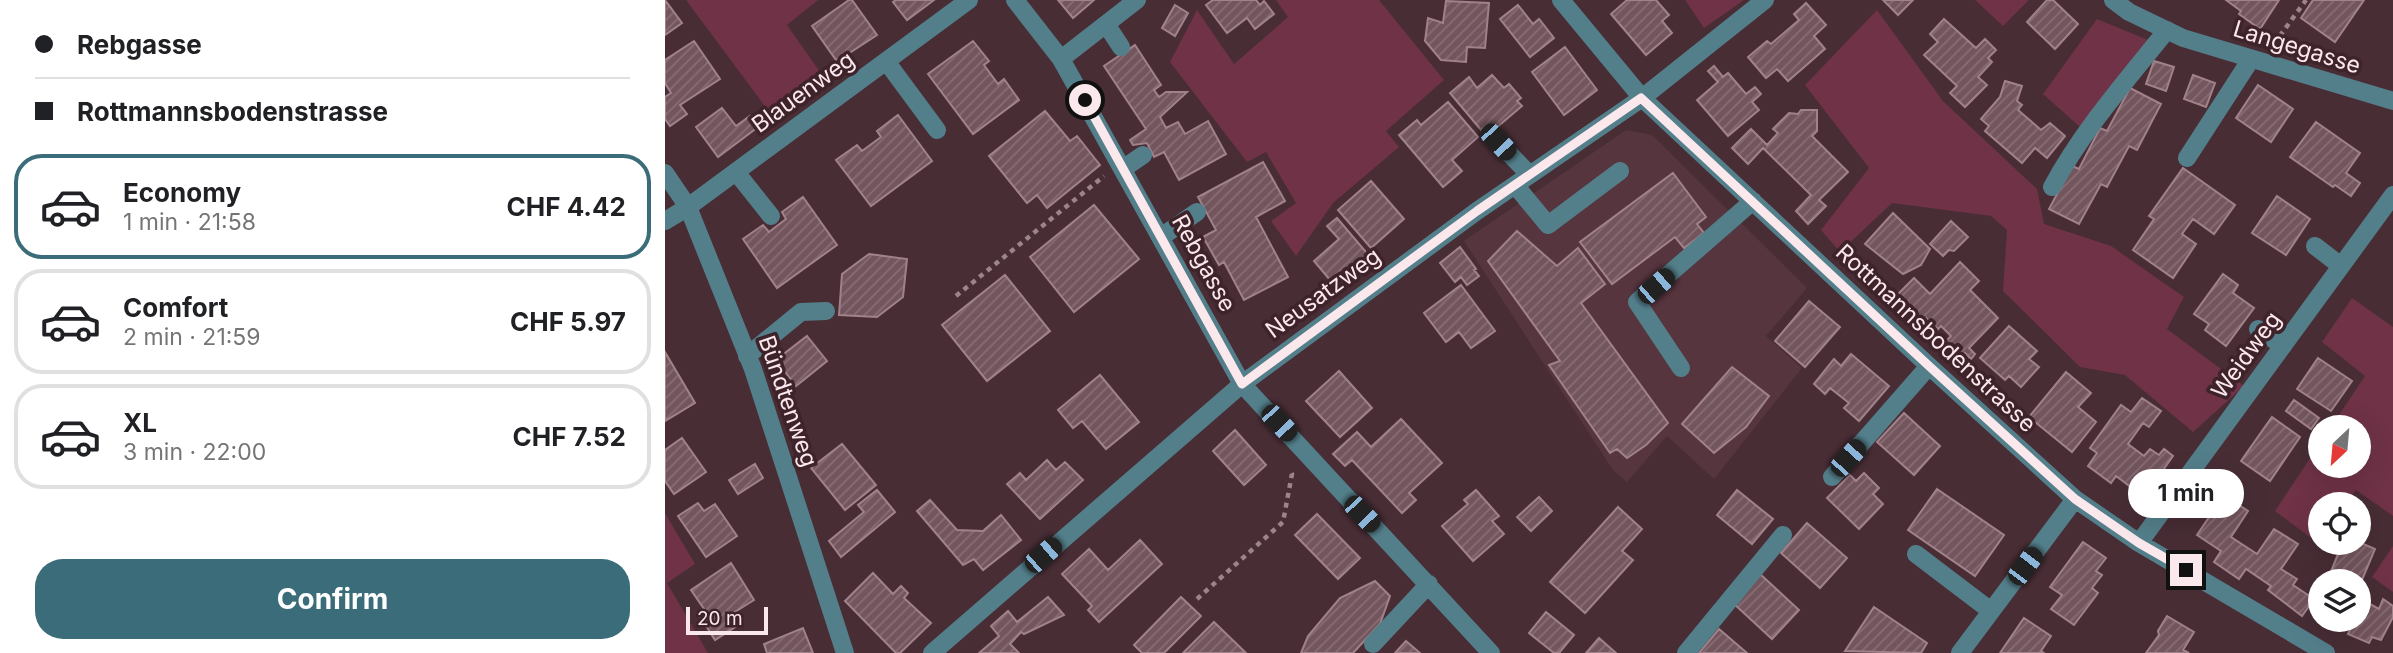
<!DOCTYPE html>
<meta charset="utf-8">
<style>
body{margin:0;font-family:Inter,sans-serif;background:#f6f6f6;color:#202124;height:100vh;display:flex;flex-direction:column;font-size:26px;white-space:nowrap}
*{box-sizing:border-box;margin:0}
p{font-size:23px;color:#757577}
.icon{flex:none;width:38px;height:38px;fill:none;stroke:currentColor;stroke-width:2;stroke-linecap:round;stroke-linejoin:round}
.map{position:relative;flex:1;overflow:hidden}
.panel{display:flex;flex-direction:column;background:#fff;width:665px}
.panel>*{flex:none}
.guide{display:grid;align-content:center;height:154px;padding:0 35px;background:#fff}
.needle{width:46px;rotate:206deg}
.tools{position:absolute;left:1643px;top:415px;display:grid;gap:14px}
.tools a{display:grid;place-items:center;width:63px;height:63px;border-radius:50%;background:#fff;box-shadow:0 7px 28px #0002;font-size:35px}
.scale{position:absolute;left:21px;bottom:18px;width:82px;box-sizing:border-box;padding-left:7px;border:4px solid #fbe8ed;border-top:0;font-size:19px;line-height:24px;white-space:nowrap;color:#fbe8ed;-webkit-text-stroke:5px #3e232b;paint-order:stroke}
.end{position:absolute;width:32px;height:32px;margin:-16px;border:9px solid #fbe8ed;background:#111;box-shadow:0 0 0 4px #111}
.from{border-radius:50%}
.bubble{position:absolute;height:49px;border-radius:24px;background:#fff;box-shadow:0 7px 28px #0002;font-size:23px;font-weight:700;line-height:49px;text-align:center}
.car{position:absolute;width:21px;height:42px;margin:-21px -10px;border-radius:9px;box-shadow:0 0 5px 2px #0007;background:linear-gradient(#222 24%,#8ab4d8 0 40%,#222 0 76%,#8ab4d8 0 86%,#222 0)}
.guide b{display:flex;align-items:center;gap:24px;height:66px;font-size:26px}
.guide b+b{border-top:2px solid #e0e0e0}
.guide i{width:18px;height:18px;background:#202124}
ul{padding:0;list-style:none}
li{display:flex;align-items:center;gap:21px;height:105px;margin:0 14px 10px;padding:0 21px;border:4px solid #e0e0e0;border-radius:28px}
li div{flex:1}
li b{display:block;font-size:26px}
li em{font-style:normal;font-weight:700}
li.selected{border-color:#3a6c7a}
li>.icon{width:63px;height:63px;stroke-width:1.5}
.button{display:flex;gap:14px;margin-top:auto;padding:14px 35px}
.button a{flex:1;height:80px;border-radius:28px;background:#3a6c7a;color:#fff;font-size:28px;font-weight:700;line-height:80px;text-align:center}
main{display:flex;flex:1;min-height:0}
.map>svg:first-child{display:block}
.built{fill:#57353f}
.green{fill:#6f3246}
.building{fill:url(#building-hatch);stroke:#a2828a;stroke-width:2}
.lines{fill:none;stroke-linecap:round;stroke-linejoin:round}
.path{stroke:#9b848a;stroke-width:4.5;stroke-dasharray:5 5;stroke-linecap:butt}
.minor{stroke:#537f8b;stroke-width:18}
.route{stroke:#fbe8ed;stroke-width:9}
.labels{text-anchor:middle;stroke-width:7;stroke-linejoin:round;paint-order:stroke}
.street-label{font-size:23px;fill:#fbe8ed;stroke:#3e232b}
</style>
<main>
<section class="panel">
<div class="guide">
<b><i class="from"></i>Rebgasse</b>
<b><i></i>Rottmannsbodenstrasse</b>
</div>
<ul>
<li class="selected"><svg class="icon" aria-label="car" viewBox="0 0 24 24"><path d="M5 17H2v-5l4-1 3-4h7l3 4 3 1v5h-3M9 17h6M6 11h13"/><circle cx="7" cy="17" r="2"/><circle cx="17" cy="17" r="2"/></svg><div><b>Economy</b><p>1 min · 21:58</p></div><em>CHF 4.42</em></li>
<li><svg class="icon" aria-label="car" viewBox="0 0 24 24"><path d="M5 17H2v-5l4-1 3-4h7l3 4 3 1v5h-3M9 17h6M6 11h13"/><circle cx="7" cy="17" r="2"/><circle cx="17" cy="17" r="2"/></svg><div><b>Comfort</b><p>2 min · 21:59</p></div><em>CHF 5.97</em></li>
<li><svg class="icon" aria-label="car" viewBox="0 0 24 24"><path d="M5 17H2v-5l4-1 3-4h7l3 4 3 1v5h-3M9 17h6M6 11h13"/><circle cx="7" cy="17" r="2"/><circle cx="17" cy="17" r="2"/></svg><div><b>XL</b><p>3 min · 22:00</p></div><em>CHF 7.52</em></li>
</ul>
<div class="button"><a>Confirm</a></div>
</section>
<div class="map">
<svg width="1728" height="653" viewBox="0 0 1728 653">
<defs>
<pattern id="building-hatch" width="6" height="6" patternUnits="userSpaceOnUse" patternTransform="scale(1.75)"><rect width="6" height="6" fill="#73555d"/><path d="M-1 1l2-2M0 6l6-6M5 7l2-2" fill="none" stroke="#886d75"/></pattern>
</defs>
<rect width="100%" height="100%" fill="#482d35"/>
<path class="built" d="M961 130 987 135 1142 288 1101 336 1137 368 1049 479 1002 436 962 482 948 470 799 241Z"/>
<path class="green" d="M21 0H153L122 25 160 79 108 117Z
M611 0H714L779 80 721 131 734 147 668 203 631 256 606 221 631 203 601 152 582 162 505 62 532 10 569 64 623 17Z
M1020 0H1079L1039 28Z
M1310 0H1364L1338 26Z
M1212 10 1278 101 1372 189 1379 224 1446 246 1519 297 1502 329 1579 386 1528 432 1460 375 1415 367 1338 291 1342 230 1326 216 1227 203 1175 252 1156 230 1204 168 1140 85Z
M1432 19 1483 40 1415 127 1378 94Z
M1687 298 1728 327V516L1691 490 1680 504H1656L1655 535 1650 541 1610 511 1655 443 1656 466H1694V427H1666L1700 376 1657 342Z
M0 513 30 564 2 583 43 653H0Z
M1728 546V592L1707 577Z"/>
<path class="building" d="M0 0 17 23 0 35Z
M184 0H187L212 35 183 54 187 59 176 67 147 26Z
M231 0H269L242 20 228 2Z
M393 0H429L408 18Z
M548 0H591L595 5 599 1 609 14 590 29 582 18 562 33 541 5Z
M962 0H991L1004 15 997 21 1007 33 981 55 946 14Z
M1218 0H1248L1233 15Z
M1382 0H1388L1413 24 1390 49 1362 22Z
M1561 0H1614L1595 29 1574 14 1576 11Z
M1648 0H1699L1670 42 1636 18Z
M781 1 824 3 820 48 802 47 801 62 776 60 760 41 763 18 778 23Z
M1141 3 1161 25 1149 36 1160 49 1123 81 1112 69 1101 78 1083 57 1102 41 1106 44 1134 20 1129 14Z
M510 5 523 13 510 36 497 28Z
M853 5 868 24 874 19 889 38 865 57 835 19Z
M1279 19 1311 48 1320 39 1331 50 1323 58 1327 62 1313 77 1322 85 1300 107 1285 93 1292 86 1259 55 1273 42 1265 34Z
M29 41 55 79 15 105 22 114 5 126 0 119V97L6 93 0 83V60Z
M308 41 324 61 319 65 333 84 339 79 354 100 308 134 263 74Z
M470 45 496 85 489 90 494 97 501 92H522L495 117 501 128 513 122 520 134 543 121 561 154 514 180 499 152 489 157 482 143 468 145 465 140 481 129 439 66Z
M900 47 932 90 899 115 867 72Z
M1489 61 1509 67 1501 91 1481 84Z
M1049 66 1058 77 1063 73 1081 94 1090 87 1096 94 1087 102 1094 110 1063 136 1032 100 1053 82 1043 71Z
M827 75 839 88 844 84 856 98 852 101 857 106 824 134 819 127 816 130 785 93 804 77 812 88Z
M1528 75 1550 83 1541 107 1519 99Z
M1340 81 1357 86 1352 101 1357 105 1353 110 1376 130 1385 123 1400 136 1382 158 1370 148 1357 163 1320 131 1324 126 1316 119 1335 97Z
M1593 85 1628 109 1606 142 1571 118Z
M1465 88 1496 104 1472 150 1464 146 1442 187 1436 184 1414 224 1384 209 1407 166 1414 169 1435 128 1442 131Z
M783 102 813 137 787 160 797 171 778 187 734 135 752 120 756 125Z
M57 108 71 126 85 116 93 127 53 157 31 127Z
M1136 110H1152V131L1147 136 1183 172 1154 200 1161 206 1143 224 1131 211 1146 195 1098 148 1083 164 1067 148 1086 129 1102 145 1113 133 1108 129 1124 113 1133 114Z
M380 111 405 141 412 136 435 165 382 208 372 195 362 203 324 156Z
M233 115 267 161 206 206 171 160 192 145 197 151 216 137 212 131Z
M1651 122 1695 153 1681 173 1695 183 1686 196 1670 185 1668 187 1625 157Z
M598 162 620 201 591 217 623 277 579 300 559 262 554 265 538 237 551 230 533 197Z
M1518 168 1570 205 1549 234 1528 219 1517 234 1531 244 1508 278 1468 250 1489 219 1484 216Z
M1008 173 1041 217 1032 224 1039 233 1019 248 1010 237 947 284 915 242Z
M706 181 739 219 706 248 673 210Z
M1612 196 1645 219 1621 255 1587 233Z
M138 197 172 245 112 288 78 239 98 225 104 232 121 219 117 212Z
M429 205 474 259 409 312 365 257Z
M1228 213 1265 249 1256 265 1238 274 1200 244Z
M672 218 706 258 671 287 649 261 674 239 662 226Z
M1286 221 1303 237 1289 251 1284 250 1278 256 1265 244Z
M852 231 892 266 913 248 940 284 916 303 1003 423 981 445 962 458 952 449 945 453 884 365 895 361 823 261Z
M795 247 811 269 809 270 814 276 802 285 796 277 790 282 775 263Z
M204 254 242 259 238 297 212 317 174 315 177 274Z
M1295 262 1314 281 1305 290 1333 318 1304 348 1310 354 1306 359 1300 353 1297 356 1281 341 1286 336 1276 326 1273 329 1261 318 1251 328 1225 302 1249 278 1265 294Z
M1558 274 1573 285 1568 293 1589 308 1561 346 1540 330 1544 324 1529 314Z
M340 275 385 331 322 381 277 325Z
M796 285 830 331 806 348 794 332 781 342 759 313Z
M1144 301 1175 327 1140 367 1110 341Z
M1344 326 1372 351 1364 359 1374 367 1356 387 1344 376 1340 380 1315 358Z
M142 336 162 361 131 386 111 360Z
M0 352 30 403 0 421Z
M1186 354 1224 386 1194 421 1179 408 1184 403 1165 388 1160 394 1149 384 1169 359 1176 366Z
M1653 358 1687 381 1666 411 1632 389Z
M1067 367 1104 396 1081 427 1049 453 1017 424Z
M674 371 707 408 675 437 641 401Z
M1401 372 1426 393 1413 407 1431 422 1407 452 1364 417Z
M435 375 474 422 441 449 417 421 408 428 393 410Z
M1477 398 1496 411 1484 427 1478 423 1463 444 1479 456 1485 449 1494 455 1499 449 1508 456 1479 497 1451 476 1446 483 1423 466 1432 453 1425 448 1456 405 1466 412Z
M1629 400 1654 418 1646 429 1621 411Z
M1239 413 1275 446 1249 475 1212 442Z
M1607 417 1635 437 1605 481 1576 461Z
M736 419 777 463 744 493 751 500 737 513 687 460 680 466 668 454 692 432 706 447Z
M570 430 601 465 579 485 548 451Z
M17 438 41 472 9 494 0 481V450Z
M177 444 211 485 180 510 146 468Z
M382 460 391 470 400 462 418 480 375 519 342 484 355 473 361 480Z
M90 464 98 478 73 494 64 480Z
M1199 473 1214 488 1208 494 1218 504 1194 529 1162 498 1185 475 1191 481Z
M1272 489 1339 535 1310 576 1243 530Z
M212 490 230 512 176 557 164 541 199 512 193 505Z
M811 490 834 516 827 521 839 534 808 561 777 526 803 504 799 500Z
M1072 490 1108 519 1087 544 1052 515Z
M1559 495 1583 511 1566 537 1592 554 1609 529 1633 544 1616 569 1632 579 1628 585 1649 599 1637 616 1603 590 1606 586 1581 569 1574 579 1549 562 1556 551 1532 535Z
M874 497 887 511 866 531 852 517Z
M265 500 292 530 318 531 336 515 356 540 318 570 309 559 298 565 252 511Z
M33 503 39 511 50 504 72 536 41 557 13 516Z
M953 507 977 529 957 551 968 560 920 613 885 582Z
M652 514 695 558 673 579 630 535Z
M1142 523 1182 558 1155 588 1116 553Z
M475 540 497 564 434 622 423 610 427 606 397 574 424 549 443 570Z
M1418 542 1441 558 1431 571 1437 575 1427 588 1433 593 1409 625 1386 609 1397 595 1385 587Z
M1678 542H1694L1710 549 1694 587V581H1662Z
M66 563 89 600 65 615 72 626 50 640 33 613 39 609 26 590Z
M208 573 228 594 236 586 243 593 239 598 266 623 235 653H231L180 601Z
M1095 574 1134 610 1107 639 1068 603Z
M710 581 725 596 715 624 688 653H636L643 636 675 598Z
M383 597 399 615 359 634 356 632 345 644 354 653H314L334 636 326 626 343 611 352 622Z
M516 597 536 616 499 653H477L469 645Z
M1694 598 1714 609 1718 599 1728 606V617L1716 640 1707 637 1704 643 1683 634 1686 628 1666 620H1694Z
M1209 607 1262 643 1256 653 1180 651Z
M881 612 909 635 894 653H889L864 633Z
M1502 616 1529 632 1518 650 1524 653H1481L1494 635 1493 631Z
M1359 618 1386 636 1376 651 1379 653H1335Z
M549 622 581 653H518Z
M138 628 148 653H102L99 644Z
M1054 629 1082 653H1034Z
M934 638 951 653H921Z
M741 641 755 653H730Z"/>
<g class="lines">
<path class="path" d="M1609 44 1641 0
M291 296 439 176
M532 599 618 522 627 474 624 470"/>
<path class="minor" d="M350 0 396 59 577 384 826 653
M896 0 977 98 1264 366 1410 499 1474 543 1661 653
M1448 0 1464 12 1518 38 1728 101
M441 24 456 47
M396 59 472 0
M221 61 272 130
M833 142 864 174
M1522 158 1586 59
M459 168 478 155
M71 172 106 216
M0 173 23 207 88 369 180 653
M850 185 883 225 955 171
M1387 187C1418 130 1461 81 1502 30
M0 221 23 207 304 0
M496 237 532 212
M1650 246 1676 266
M1593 329 1618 346
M82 356 136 312 161 311
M1016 368 972 302 1088 201
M1167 477 1264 366
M1474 543 1728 195
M1251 554 1326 611
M708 644 764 584
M267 653 577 384 812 211 977 98 1100 0
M1021 653 1118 535
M1295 653 1410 499"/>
</g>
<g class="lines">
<path class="route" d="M420 100 577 384 812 211 976 98 1264 366 1410 499 1474 543 1521 570"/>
</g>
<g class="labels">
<g class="street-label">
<text transform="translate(1632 47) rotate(17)" y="8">Langegasse</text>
<text transform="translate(138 92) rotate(-36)" y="8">Blauenweg</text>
<text transform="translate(539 263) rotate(61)" y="8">Rebgasse</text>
<text transform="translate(658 293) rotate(-36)" y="8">Neusatzweg</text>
<text transform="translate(1271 338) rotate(43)" y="8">Rottmannsbodenstrasse</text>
<text transform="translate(1581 355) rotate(-54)" y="8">Weidweg</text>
<text transform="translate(123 401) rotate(71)" y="8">Bündtenweg</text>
</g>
</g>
</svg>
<div class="tools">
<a><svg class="needle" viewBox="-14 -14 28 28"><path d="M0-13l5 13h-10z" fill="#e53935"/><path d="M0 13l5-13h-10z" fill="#757577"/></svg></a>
<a><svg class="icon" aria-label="locate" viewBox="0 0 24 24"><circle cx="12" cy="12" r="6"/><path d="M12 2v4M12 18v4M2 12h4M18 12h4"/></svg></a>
<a><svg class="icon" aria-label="layers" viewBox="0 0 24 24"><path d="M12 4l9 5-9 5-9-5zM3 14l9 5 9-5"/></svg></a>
</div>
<div class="scale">20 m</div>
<i class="end from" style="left:420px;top:100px"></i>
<i class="end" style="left:1521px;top:570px"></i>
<div class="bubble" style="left:1463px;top:469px;width:116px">1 min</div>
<i class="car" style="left:833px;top:142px;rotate:137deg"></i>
<i class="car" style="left:991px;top:286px;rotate:49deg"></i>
<i class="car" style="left:614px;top:423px;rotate:137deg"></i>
<i class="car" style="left:1183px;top:458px;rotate:42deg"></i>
<i class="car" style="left:697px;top:514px;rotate:136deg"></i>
<i class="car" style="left:378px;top:555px;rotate:49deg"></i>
<i class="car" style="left:1360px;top:566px;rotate:37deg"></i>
</div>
</main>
